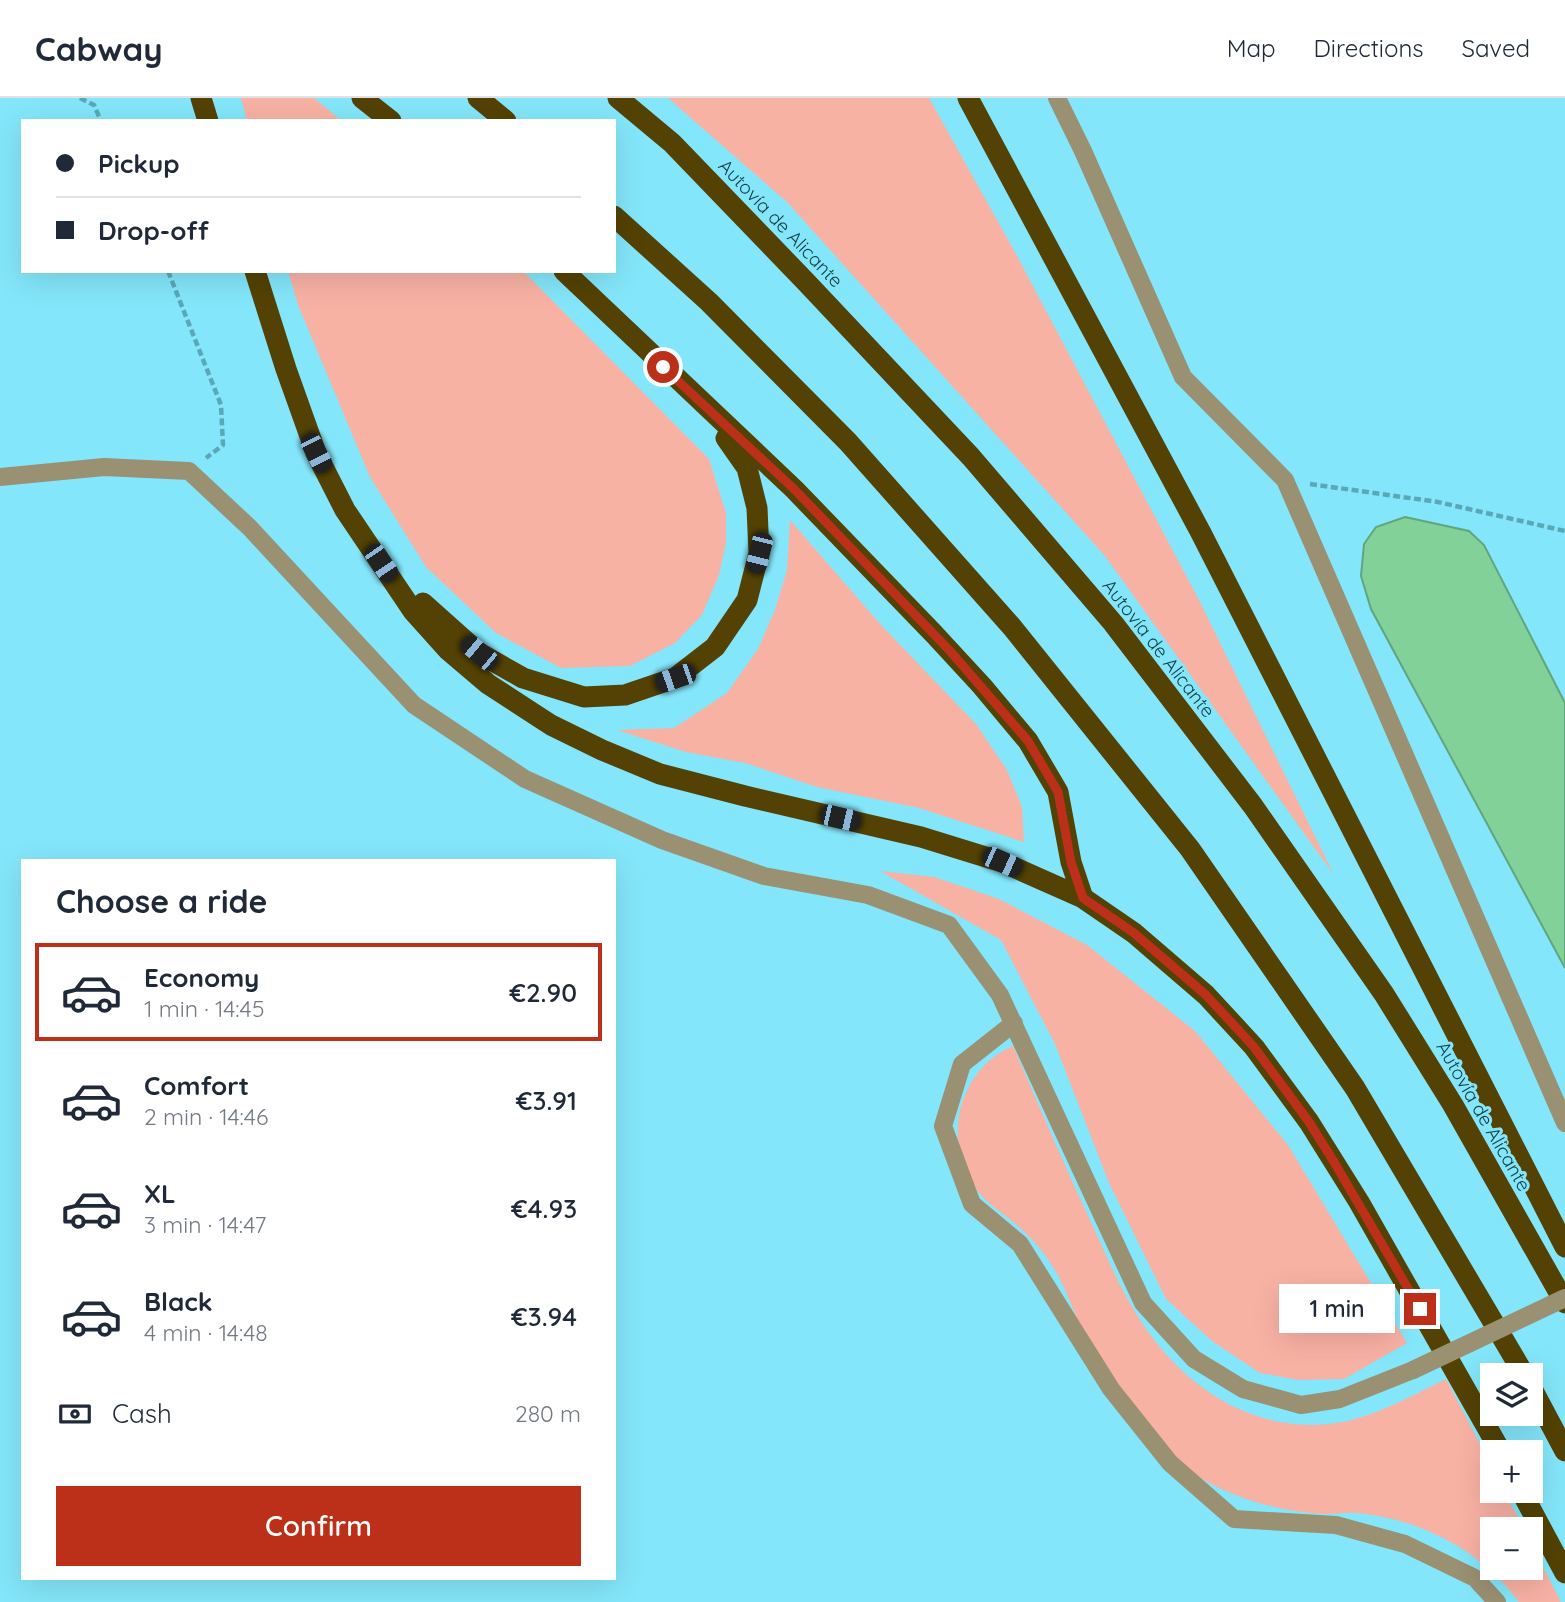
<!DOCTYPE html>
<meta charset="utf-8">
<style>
body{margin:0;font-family:Quicksand,sans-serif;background:#f2f2f3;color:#1f2937;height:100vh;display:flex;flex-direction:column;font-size:26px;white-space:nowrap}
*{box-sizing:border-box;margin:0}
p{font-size:23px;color:#747a83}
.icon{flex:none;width:38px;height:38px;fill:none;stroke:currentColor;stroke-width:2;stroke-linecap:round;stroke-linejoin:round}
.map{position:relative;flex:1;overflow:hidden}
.details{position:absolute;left:21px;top:761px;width:595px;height:721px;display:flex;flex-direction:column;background:#fff;border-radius:0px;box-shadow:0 7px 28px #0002}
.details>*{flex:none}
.guide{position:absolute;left:21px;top:21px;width:595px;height:154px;border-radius:0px;box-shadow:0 7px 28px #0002;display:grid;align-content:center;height:154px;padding:0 35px;background:#fff}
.controls{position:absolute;left:1480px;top:1265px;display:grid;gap:14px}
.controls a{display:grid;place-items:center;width:63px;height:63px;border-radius:0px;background:#fff;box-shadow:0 7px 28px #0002;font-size:35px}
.end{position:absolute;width:32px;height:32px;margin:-16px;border:9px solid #bc3019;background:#fff;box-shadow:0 0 0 4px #fff}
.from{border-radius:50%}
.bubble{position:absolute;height:49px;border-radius:0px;background:#fff;box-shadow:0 7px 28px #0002;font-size:23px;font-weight:600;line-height:49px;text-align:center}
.car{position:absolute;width:21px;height:42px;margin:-21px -10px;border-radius:9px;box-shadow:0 0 5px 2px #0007;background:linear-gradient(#222 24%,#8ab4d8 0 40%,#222 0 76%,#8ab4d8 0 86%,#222 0)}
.guide b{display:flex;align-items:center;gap:24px;height:66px;font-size:26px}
.guide b+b{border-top:2px solid #e0e1e3}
.guide i{width:18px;height:18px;background:#1f2937}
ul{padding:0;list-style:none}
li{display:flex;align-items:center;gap:21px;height:98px;margin:0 14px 10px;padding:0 21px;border:4px solid transparent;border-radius:0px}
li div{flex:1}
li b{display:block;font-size:26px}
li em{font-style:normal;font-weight:600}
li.selected{border-color:#bc3019}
li>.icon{width:63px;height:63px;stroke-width:1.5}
h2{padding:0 35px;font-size:32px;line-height:84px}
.pay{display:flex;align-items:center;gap:18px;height:77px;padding:0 35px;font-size:26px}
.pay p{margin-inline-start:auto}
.cta{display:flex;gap:14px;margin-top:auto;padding:14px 35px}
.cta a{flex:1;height:80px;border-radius:0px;background:#bc3019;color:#fff;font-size:28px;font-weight:600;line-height:80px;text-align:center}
header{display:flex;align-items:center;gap:42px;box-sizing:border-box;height:98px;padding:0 35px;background:#fff;border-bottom:2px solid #e0e1e3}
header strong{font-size:33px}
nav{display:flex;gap:38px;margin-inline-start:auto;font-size:24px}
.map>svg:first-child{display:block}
.green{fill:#f8b2a4}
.water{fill:#82d198;stroke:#61a57f;stroke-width:2}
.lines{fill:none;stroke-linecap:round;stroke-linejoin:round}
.path{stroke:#5aa8b7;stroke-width:4.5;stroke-dasharray:7 3.5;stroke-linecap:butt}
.minor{stroke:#9a9072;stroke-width:18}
.highway{stroke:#534203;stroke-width:21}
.minor-bridge{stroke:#9a9072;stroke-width:18}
.route{stroke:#bc3019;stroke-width:9}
.labels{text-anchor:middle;stroke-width:6;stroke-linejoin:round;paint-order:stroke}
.street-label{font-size:19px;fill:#133e46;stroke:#84e6fa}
</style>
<header>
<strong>Cabway</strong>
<nav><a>Map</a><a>Directions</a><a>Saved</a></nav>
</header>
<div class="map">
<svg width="1565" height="1504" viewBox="0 0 1565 1504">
<rect width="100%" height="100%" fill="#84e6fa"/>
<path class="green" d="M241 0H314L342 23H247Z
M668 0H929L1016 156 1199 502 1334 777 1105 458 787 104Z
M288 173H523L709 361 726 415V445L719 477 702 517 675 545 630 568 561 570 496 535 426 469 370 379 298 207Z
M790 422 881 527 976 626 1007 672 1022 709 1024 744 919 710 817 689 745 665 686 654 617 632 674 630 727 595 758 551 775 512 787 472Z
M880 773 934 779 999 801 1087 847 1195 933 1288 1047 1407 1245 1344 1281 1298 1282 1260 1275 1212 1243 1166 1201 1109 1085 1055 946 1001 842Z
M1013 948C1038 1006 1063 1064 1090 1122 1105 1154 1118 1187 1137 1217 1178 1284 1247 1334 1328 1326 1370 1322 1409 1299 1446 1281L1493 1371V1393H1504L1524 1431 1493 1432V1470H1531V1446L1561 1504H1519C1481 1452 1420 1421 1357 1415 1346 1414 1336 1416 1325 1416 1283 1414 1241 1403 1204 1382 1197 1377 1189 1372 1182 1367 1172 1358 1164 1345 1156 1334 1131 1305 1107 1274 1087 1241 1075 1219 1068 1195 1056 1174 1046 1157 1034 1142 1019 1129 1006 1117 991 1109 979 1095 957 1068 951 1026 966 995 975 974 991 957 1013 948Z"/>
<path class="water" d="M1405 419 1469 433 1484 447 1565 605V870L1371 511 1361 478 1364 446 1376 429Z"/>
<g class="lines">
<path class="path" d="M80 0 94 7 101 23
M168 173 221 307 223 347 206 360
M1310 386 1438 404 1565 433"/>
<path class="minor" d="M1057 0 1083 53 1183 279 1285 382 1565 1025
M0 379 104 369 189 373 250 430 414 607 525 681 662 742 764 778 868 797 949 827 1000 897 1143 1205 1194 1261 1243 1291 1301 1307 1340 1301 1413 1272
M1014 925 962 966 943 1028 972 1106 1020 1146 1111 1291 1170 1365 1234 1421 1336 1427 1405 1446 1475 1480 1497 1504"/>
<path class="highway" d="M201 0 208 23
M362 0 391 23
M478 0 506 23
M618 0 672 45 806 184 971 359 1113 525 1253 708 1384 896 1453 1007 1565 1205
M968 0 1201 435 1565 1149
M614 118 709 204 848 344 1012 529 1190 751 1355 990 1525 1278
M255 173 286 271 316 355 345 412 413 513 448 552 488 586 551 627 602 652 660 676 745 698 921 739 1002 764 1083 800 1134 835 1206 897 1254 949 1309 1024 1359 1104 1501 1354
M564 173 794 391 934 536 982 588 1028 643 1058 694 1071 764 1083 800
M423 505 479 555 523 580 584 599 625 597 675 580 715 549 747 502 759 455 757 410 747 370 726 340
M1531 1289 1565 1353
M1521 1393 1565 1475"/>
<path class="minor-bridge" d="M1413 1272 1565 1200"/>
</g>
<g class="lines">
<path class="route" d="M663 269 794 391 950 553 1028 643 1058 694 1071 764 1083 800 1134 835 1206 897 1254 949 1309 1024 1334 1064 1420 1211"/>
</g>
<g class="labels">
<g class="street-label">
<text transform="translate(781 125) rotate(46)" y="7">Autovía de Alicante</text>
<text transform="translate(1159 550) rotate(52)" y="7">Autovía de Alicante</text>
<text transform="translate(1484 1018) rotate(60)" y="7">Autovía de Alicante</text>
</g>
</g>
</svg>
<div class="controls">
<a><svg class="icon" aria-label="layers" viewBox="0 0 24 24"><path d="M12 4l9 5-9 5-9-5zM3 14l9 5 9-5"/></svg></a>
<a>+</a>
<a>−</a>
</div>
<i class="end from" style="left:663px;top:269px"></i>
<i class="end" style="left:1420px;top:1211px"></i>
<div class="bubble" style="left:1279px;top:1186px;width:116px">1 min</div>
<i class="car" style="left:316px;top:355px;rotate:153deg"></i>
<i class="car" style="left:759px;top:455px;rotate:194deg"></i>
<i class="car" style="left:381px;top:465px;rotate:146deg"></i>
<i class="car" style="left:479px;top:555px;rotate:310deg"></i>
<i class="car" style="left:675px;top:580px;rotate:251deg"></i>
<i class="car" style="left:840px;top:720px;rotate:103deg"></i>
<i class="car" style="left:1002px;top:764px;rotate:114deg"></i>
<div class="guide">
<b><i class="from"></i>Pickup</b>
<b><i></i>Drop-off</b>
</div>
<section class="details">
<h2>Choose a ride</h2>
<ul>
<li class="selected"><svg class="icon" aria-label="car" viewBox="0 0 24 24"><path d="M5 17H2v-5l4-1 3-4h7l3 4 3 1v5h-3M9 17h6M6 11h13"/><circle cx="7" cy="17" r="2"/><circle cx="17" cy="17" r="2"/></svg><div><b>Economy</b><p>1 min · 14:45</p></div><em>€2.90</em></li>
<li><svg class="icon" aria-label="car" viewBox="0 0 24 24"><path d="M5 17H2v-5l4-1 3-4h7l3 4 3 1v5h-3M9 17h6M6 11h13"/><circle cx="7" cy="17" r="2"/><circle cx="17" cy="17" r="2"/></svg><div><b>Comfort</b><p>2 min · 14:46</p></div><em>€3.91</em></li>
<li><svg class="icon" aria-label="car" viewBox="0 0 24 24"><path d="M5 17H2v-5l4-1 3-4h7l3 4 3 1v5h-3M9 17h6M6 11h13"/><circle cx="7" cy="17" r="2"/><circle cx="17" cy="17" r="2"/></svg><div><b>XL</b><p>3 min · 14:47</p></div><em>€4.93</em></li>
<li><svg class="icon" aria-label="car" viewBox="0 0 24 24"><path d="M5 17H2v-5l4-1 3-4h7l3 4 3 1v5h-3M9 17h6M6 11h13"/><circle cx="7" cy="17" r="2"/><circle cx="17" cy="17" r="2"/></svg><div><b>Black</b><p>4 min · 14:48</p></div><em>€3.94</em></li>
</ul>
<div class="pay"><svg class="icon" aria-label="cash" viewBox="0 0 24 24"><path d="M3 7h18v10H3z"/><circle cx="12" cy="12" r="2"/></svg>Cash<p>280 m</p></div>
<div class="cta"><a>Confirm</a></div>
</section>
</div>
